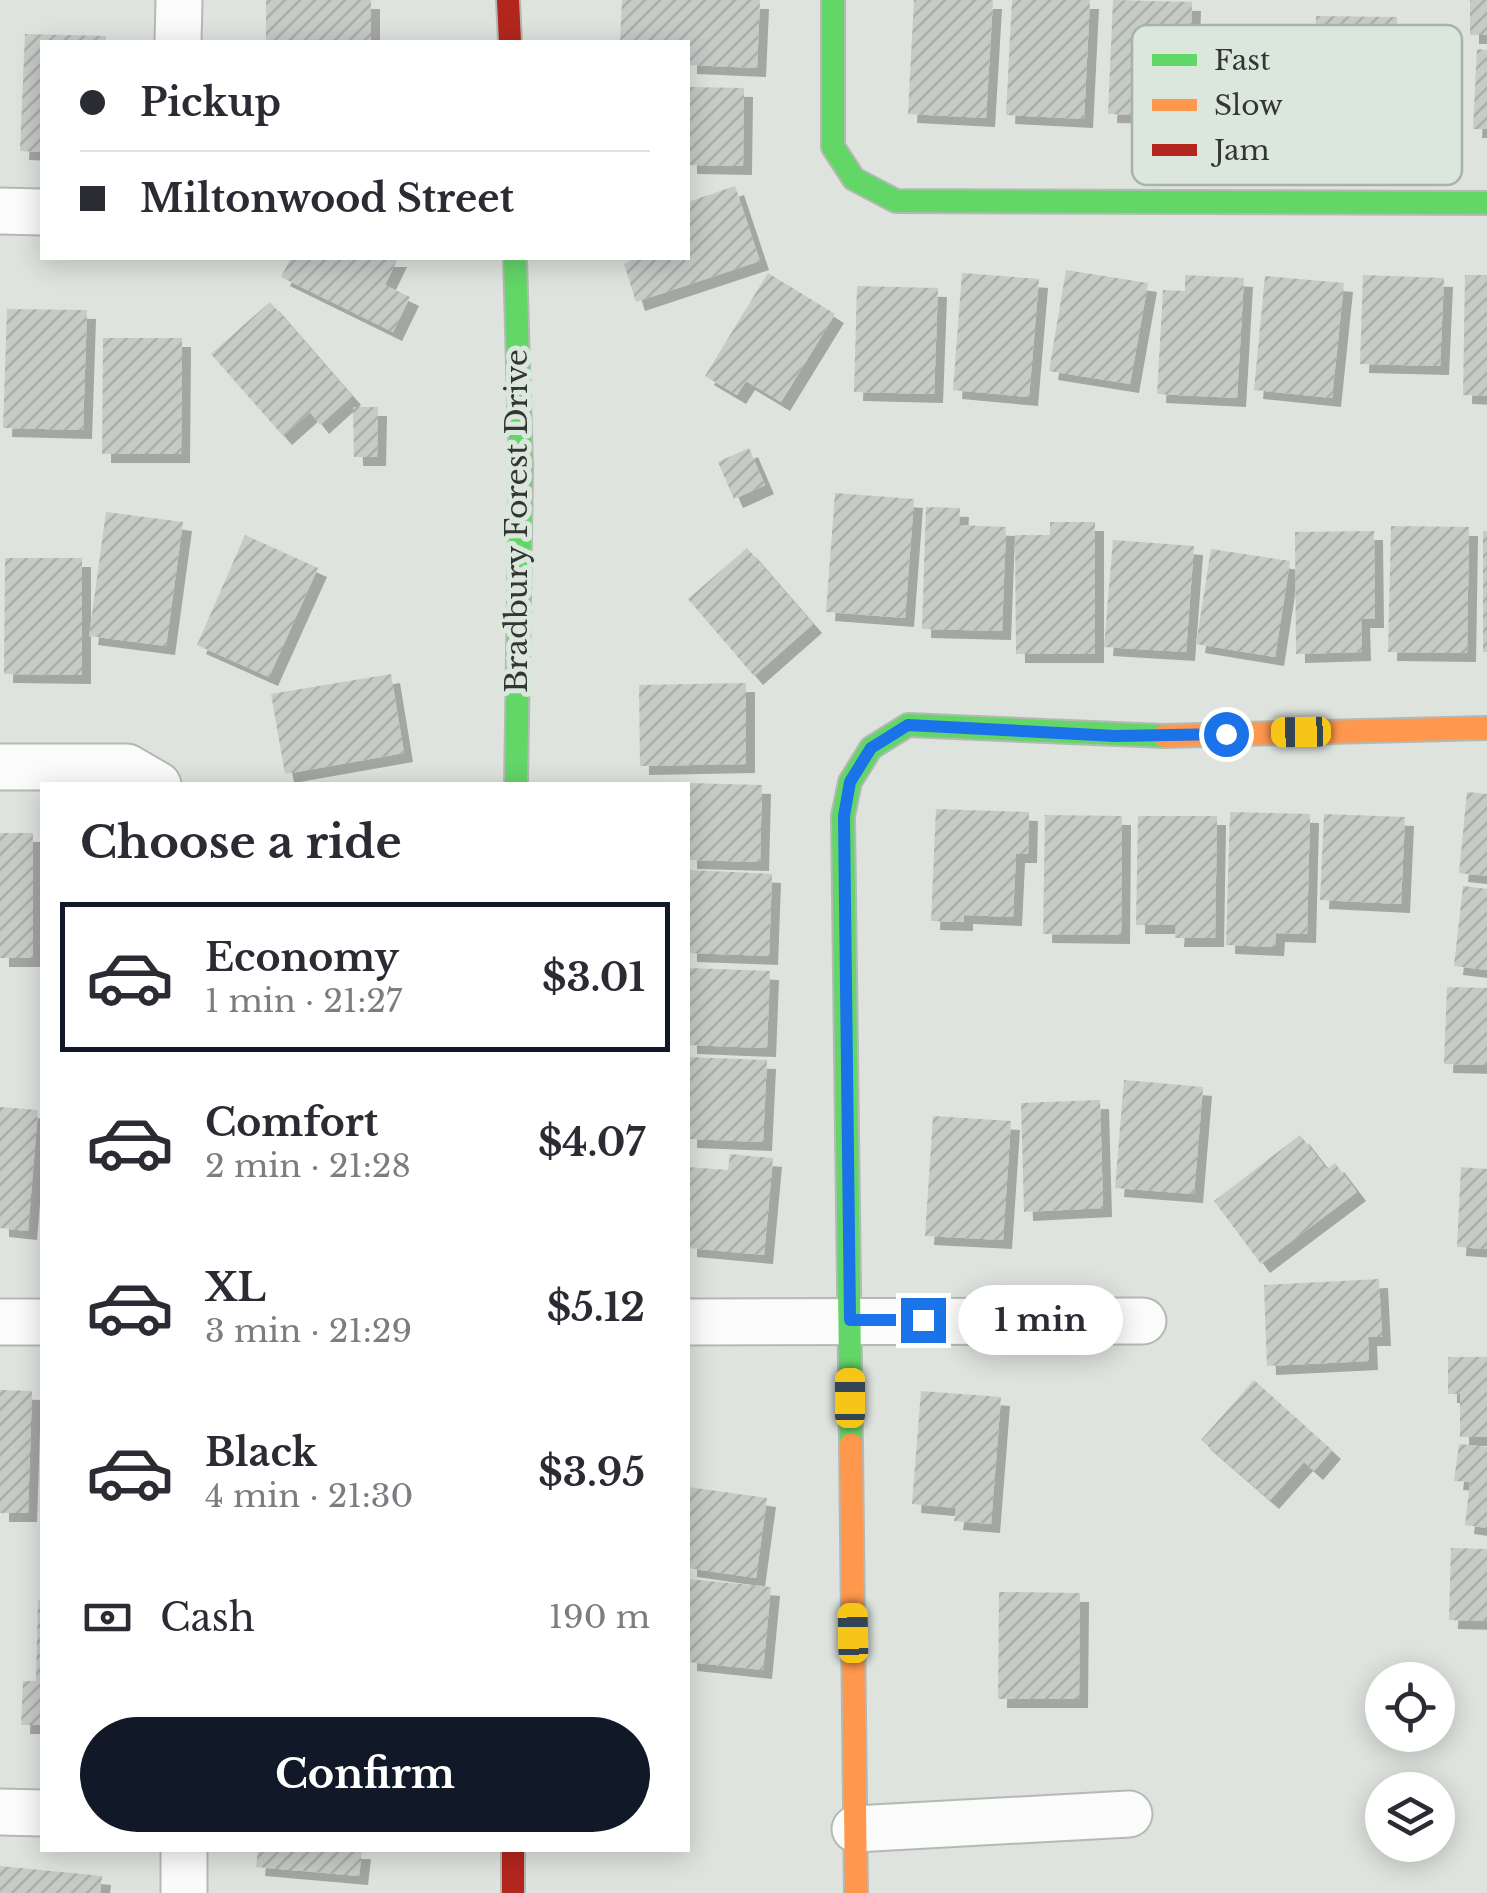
<!DOCTYPE html>
<meta charset="utf-8">
<style>
body{margin:0;font-family:"Libre Baskerville",serif;background:#f7f7f7;color:#2b2b33;height:100vh;display:flex;flex-direction:column;font-size:38px;white-space:nowrap}
*{box-sizing:border-box;margin:0}
p{font-size:32px;color:#7c7c81}
.icon{flex:none;width:55px;height:55px;fill:none;stroke:currentColor;stroke-width:2;stroke-linecap:round;stroke-linejoin:round}
.map{position:relative;flex:1;overflow:hidden}
.drawer{position:absolute;left:40px;top:782px;width:650px;height:1070px;display:flex;flex-direction:column;background:#fff;border-radius:0px;box-shadow:0 5px 25px #0003}
.drawer>*{flex:none}
.top-card{position:absolute;left:40px;top:40px;width:650px;height:220px;border-radius:0px;box-shadow:0 5px 25px #0003;display:grid;align-content:center;height:220px;padding:0 40px;background:#fff}
.buttons{position:absolute;left:1365px;top:1662px;display:grid;gap:20px}
.buttons a{display:grid;place-items:center;width:90px;height:90px;border-radius:50%;background:#fff;box-shadow:0 5px 25px #0003;font-size:50px}
.end{position:absolute;width:45px;height:45px;margin:-22px;border:12px solid #1a73e8;background:#fff;box-shadow:0 0 0 5px #fff}
.from{border-radius:50%}
.bubble{position:absolute;height:70px;border-radius:35px;background:#fff;box-shadow:0 5px 25px #0003;font-size:32px;font-weight:800;line-height:70px;text-align:center}
.car{position:absolute;width:30px;height:60px;margin:-30px -15px;border-radius:12px;box-shadow:0 0 8px 2px #0007;background:linear-gradient(#f5c518 24%,#345 0 40%,#f5c518 0 76%,#345 0 86%,#f5c518 0)}
.top-card b{display:flex;align-items:center;gap:35px;height:95px;font-size:38px}
.top-card b+b{border-top:2px solid #e1e1e2}
.top-card i{width:25px;height:25px;background:#2b2b33}
ul{padding:0;list-style:none}
li{display:flex;align-items:center;gap:30px;height:150px;margin:0 20px 15px;padding:0 20px;border:5px solid transparent;border-radius:0px}
li div{flex:1}
li b{display:block;font-size:38px}
li em{font-style:normal;font-weight:800}
li.active{border-color:#111827}
li>.icon{width:90px;height:90px;stroke-width:1.5}
h2{padding:0 40px;font-size:45px;line-height:120px}
.pay{display:flex;align-items:center;gap:25px;height:110px;padding:0 40px;font-size:38px}
.pay p{margin-inline-start:auto}
.button{display:flex;gap:20px;margin-top:auto;padding:20px 40px}
.button a{flex:1;height:115px;border-radius:60px;background:#111827;color:#fff;font-size:40px;font-weight:800;line-height:115px;text-align:center}
.map>svg:first-child{display:block}
.building{fill:url(#building-hatch);filter:url(#shadow)}
.lines{fill:none;stroke-linecap:round;stroke-linejoin:round}
.street-casing{stroke:#b4b9b5;stroke-width:49}
.fast-casing{stroke:#b4b9b5;stroke-width:26}
.slow-casing{stroke:#b4b9b5;stroke-width:26}
.jam-casing{stroke:#b4b9b5;stroke-width:26}
.street{stroke:#fafbfa;stroke-width:45}
.fast{stroke:#63d668;stroke-width:22}
.slow{stroke:#ff974d;stroke-width:22}
.jam{stroke:#b3261e;stroke-width:22}
.route{stroke:#1a73e8;stroke-width:12}
.labels{text-anchor:middle;stroke-width:10;stroke-linejoin:round;paint-order:stroke}
.street-label{font-size:30px;fill:#333734;stroke:#dbe6dd}
.key{fill:#dbe6dd;stroke:#a9b2aa;stroke-width:2.5}
.key-label{font-size:28px;fill:#333734}
</style>
<div class="map">
<svg width="1487" height="1893" viewBox="0 0 1487 1893">
<defs>
<pattern id="building-hatch" width="6" height="6" patternUnits="userSpaceOnUse" patternTransform="scale(2.5)"><rect width="6" height="6" fill="#c7cbc7"/><path d="M-1 1l2-2M0 6l6-6M5 7l2-2" fill="none" stroke="#abafac"/></pattern>
<filter id="shadow"><feDropShadow dx="9" dy="9" stdDeviation="0" flood-color="#0004"/></filter>
</defs>
<rect width="100%" height="100%" fill="#dee3de"/>
<path class="building" d="M266 0H371V42H266Z
M622 0H760L757 68 688 65V42H620Z
M914 0H993L986 118 908 114Z
M1012 0H1090L1084 119 1006 115Z
M1113 0 1192 2 1188 116 1108 114Z
M1470 0H1487V35H1470Z
M1316 16 1397 17 1395 118 1314 117Z
M25 34 106 36V42H42V152L20 151Z
M1477 49 1487 50V129H1473Z
M688 87 744 88 743 166 688 165Z
M735 186 760 261 636 302 624 264 635 258H688V202Z
M291 258H398L385 285 410 297 393 332 281 277Z
M1066 270 1148 283 1130 384 1049 371Z
M768 273 835 314 781 402 746 381 737 395 705 376Z
M962 273 1039 279 1029 397 953 390Z
M1185 275 1244 278 1237 398 1157 394 1163 290 1185 291Z
M1363 275 1444 278 1440 366 1360 364Z
M1465 275H1487V396L1463 395Z
M1265 276 1344 283 1332 398 1254 390Z
M857 286 938 288 934 394 854 392Z
M270 302 352 396 320 425 310 412 283 436 211 354Z
M7 309 87 310 83 430 3 428Z
M103 338H182L181 454H102Z
M353 407H378L377 457H354Z
M749 448 765 485 734 499 718 462Z
M835 493 914 499 905 618 826 612Z
M926 507 960 508 959 525 1006 527 1002 631 922 629Z
M106 512 183 522 166 646 89 636Z
M1050 522H1095V654H1016L1015 535H1050Z
M1391 526 1469 527 1467 653 1388 652Z
M1374 531 1375 619H1361L1362 652 1296 654 1295 532Z
M1483 531H1487V652H1483Z
M245 535 318 568 269 677 197 645Z
M1113 540 1194 546 1186 652 1104 647Z
M747 548 813 624 754 676 688 599Z
M1211 549 1290 561 1275 657 1196 644Z
M5 558H82V675L4 674Z
M391 674 404 753 285 774 271 694Z
M746 683V764L640 766 639 685Z
M688 783 762 785 760 862 688 860Z
M1467 792 1487 794V876L1459 873Z
M936 809 1029 812 1028 854H1016L1013 917 964 915V922L931 921Z
M1230 812 1310 814 1307 934 1276 933 1275 947 1226 945Z
M1324 814 1405 817 1401 904 1320 900Z
M1045 815 1122 816 1121 935 1043 934Z
M1138 816H1217L1215 938H1175L1176 925H1136Z
M0 833H33V958H0Z
M688 870 772 874 769 956 688 953Z
M1463 886 1487 889V970L1454 966Z
M688 968 770 971 767 1048 688 1045Z
M1447 987 1487 988V1065L1444 1064Z
M688 1057 767 1060 763 1142 688 1139Z
M1124 1080 1203 1087 1194 1194 1115 1188Z
M1100 1100 1103 1208 1024 1212 1021 1103Z
M0 1107 38 1110 28 1231 0 1228Z
M933 1116 1011 1121 1003 1240 925 1236Z
M1300 1135 1327 1169 1335 1163 1357 1192 1261 1264 1214 1201Z
M730 1154 773 1158 764 1255 688 1248V1167L728 1170Z
M1461 1167 1487 1169V1249L1457 1247Z
M1379 1279 1382 1337H1368L1369 1361 1267 1366 1264 1285Z
M1448 1357H1487V1437H1460V1394H1448Z
M1254 1380 1332 1450 1314 1471 1304 1462 1270 1500 1201 1440Z
M0 1390 32 1391 28 1513H0Z
M921 1391 1001 1397 991 1524 954 1521 956 1508 912 1504Z
M1459 1444 1487 1447V1528L1465 1525 1470 1482 1454 1481Z
M688 1487 767 1498 756 1578 688 1568Z
M1451 1548 1487 1549V1621L1449 1620Z
M688 1579 771 1587 763 1670 688 1662Z
M999 1592 1080 1593 1079 1699H998Z
M38 1600H42V1725H21L23 1681H36Z
M258 1850H362L359 1876 256 1867Z
M0 1866 102 1876 100 1893H0Z"/>
<g class="lines">
<g class="street-casing">
<path id="street" d="M178 42 179 0
M0 211 42 212
M0 767H127L158 785
M0 1322H42
M688 1322 1143 1321
M0 1812 42 1813
M855 1829 1129 1814
M184 1850V1893"/>
</g>
<g class="fast-casing">
<path id="fast" d="M833 0V147L854 179 896 201 1487 203
M515 258 521 469 516 785
M851 1444 843 816 850 782 871 748 908 725 1164 736"/>
</g>
<g class="slow-casing">
<path id="slow" d="M1164 736 1487 728
M851 1444 856 1893"/>
</g>
<g class="jam-casing">
<path id="jam" d="M508 0 510 42
M513 1850V1893"/>
</g>
<use href="#street" class="street"/>
<use href="#fast" class="fast"/>
<use href="#slow" class="slow"/>
<use href="#jam" class="jam"/>
</g>
<g class="lines">
<path class="route" d="M923 1320H850L844 816 850 782 871 748 908 725 1115 736 1226 734"/>
</g>
<g class="labels">
<g class="street-label">
<text transform="translate(517 521) rotate(-90)" y="10">Bradbury Forest Drive</text>
</g>
</g>
<rect x="1132" y="25" width="330" height="160" rx="15" class="key"/>
<rect x="1152" y="54" width="45" height="12" fill="#63d668"/>
<rect x="1152" y="99" width="45" height="12" fill="#ff974d"/>
<rect x="1152" y="144" width="45" height="12" fill="#b3261e"/>
<g class="key-label">
<text x="1214" y="70">Fast</text>
<text x="1214" y="115">Slow</text>
<text x="1214" y="160">Jam</text>
</g>
</svg>
<div class="buttons">
<a><svg class="icon" aria-label="locate" viewBox="0 0 24 24"><circle cx="12" cy="12" r="6"/><path d="M12 2v4M12 18v4M2 12h4M18 12h4"/></svg></a>
<a><svg class="icon" aria-label="layers" viewBox="0 0 24 24"><path d="M12 4l9 5-9 5-9-5zM3 14l9 5 9-5"/></svg></a>
</div>
<i class="end from" style="left:1226px;top:734px"></i>
<i class="end" style="left:923px;top:1320px"></i>
<div class="bubble" style="left:958px;top:1285px;width:165px">1 min</div>
<i class="car" style="left:1301px;top:732px;rotate:269deg"></i>
<i class="car" style="left:850px;top:1398px;rotate:0deg"></i>
<i class="car" style="left:853px;top:1633px;rotate:359deg"></i>
<div class="top-card">
<b><i class="from"></i>Pickup</b>
<b><i></i>Miltonwood Street</b>
</div>
<section class="drawer">
<h2>Choose a ride</h2>
<ul>
<li class="active"><svg class="icon" aria-label="car" viewBox="0 0 24 24"><path d="M5 17H2v-5l4-1 3-4h7l3 4 3 1v5h-3M9 17h6M6 11h13"/><circle cx="7" cy="17" r="2"/><circle cx="17" cy="17" r="2"/></svg><div><b>Economy</b><p>1 min · 21:27</p></div><em>$3.01</em></li>
<li><svg class="icon" aria-label="car" viewBox="0 0 24 24"><path d="M5 17H2v-5l4-1 3-4h7l3 4 3 1v5h-3M9 17h6M6 11h13"/><circle cx="7" cy="17" r="2"/><circle cx="17" cy="17" r="2"/></svg><div><b>Comfort</b><p>2 min · 21:28</p></div><em>$4.07</em></li>
<li><svg class="icon" aria-label="car" viewBox="0 0 24 24"><path d="M5 17H2v-5l4-1 3-4h7l3 4 3 1v5h-3M9 17h6M6 11h13"/><circle cx="7" cy="17" r="2"/><circle cx="17" cy="17" r="2"/></svg><div><b>XL</b><p>3 min · 21:29</p></div><em>$5.12</em></li>
<li><svg class="icon" aria-label="car" viewBox="0 0 24 24"><path d="M5 17H2v-5l4-1 3-4h7l3 4 3 1v5h-3M9 17h6M6 11h13"/><circle cx="7" cy="17" r="2"/><circle cx="17" cy="17" r="2"/></svg><div><b>Black</b><p>4 min · 21:30</p></div><em>$3.95</em></li>
</ul>
<div class="pay"><svg class="icon" aria-label="cash" viewBox="0 0 24 24"><path d="M3 7h18v10H3z"/><circle cx="12" cy="12" r="2"/></svg>Cash<p>190 m</p></div>
<div class="button"><a>Confirm</a></div>
</section>
</div>
